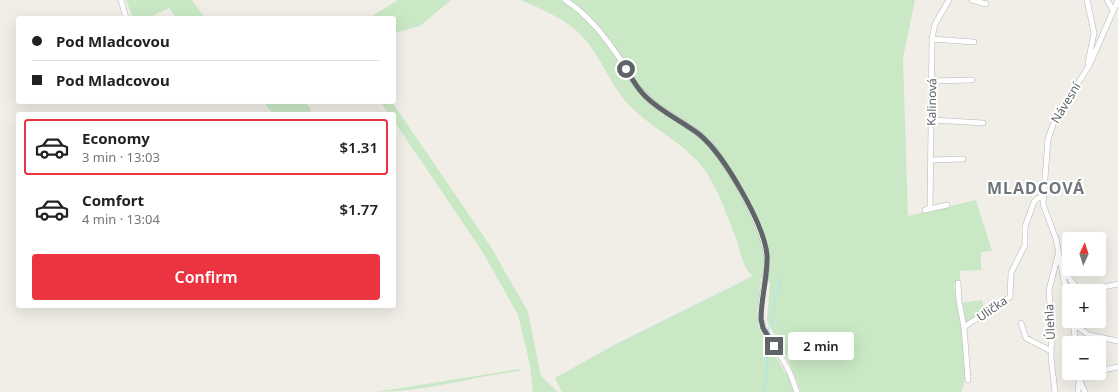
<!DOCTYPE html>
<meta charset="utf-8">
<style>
body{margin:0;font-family:"Noto Sans",sans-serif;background:#f2f2f2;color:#222;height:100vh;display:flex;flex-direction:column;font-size:15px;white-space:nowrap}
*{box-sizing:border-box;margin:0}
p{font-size:13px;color:#767676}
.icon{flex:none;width:22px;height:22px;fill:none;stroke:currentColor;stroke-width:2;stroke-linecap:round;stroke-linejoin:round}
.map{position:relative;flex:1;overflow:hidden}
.sheet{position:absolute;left:16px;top:112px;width:380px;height:196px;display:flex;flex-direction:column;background:#fff;border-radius:4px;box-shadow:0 4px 16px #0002}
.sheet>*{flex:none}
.guide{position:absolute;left:16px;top:16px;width:380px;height:88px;border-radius:4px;box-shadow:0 4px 16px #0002;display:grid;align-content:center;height:88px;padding:0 16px;background:#fff}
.needle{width:26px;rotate:4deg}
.tools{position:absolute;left:1062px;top:232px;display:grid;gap:8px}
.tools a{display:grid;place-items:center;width:44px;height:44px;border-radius:4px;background:#fff;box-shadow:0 4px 16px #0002;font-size:20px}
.end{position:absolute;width:18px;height:18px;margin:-9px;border:5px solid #5f6468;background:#fff;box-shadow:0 0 0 2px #fff}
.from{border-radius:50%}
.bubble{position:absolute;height:28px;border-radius:4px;background:#fff;box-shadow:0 4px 16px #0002;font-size:13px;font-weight:600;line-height:28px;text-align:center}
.guide b{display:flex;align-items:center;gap:14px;height:38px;font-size:15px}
.guide b+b{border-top:1px solid #e0e0e0}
.guide i{width:10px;height:10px;background:#222}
ul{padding:7px 0 0;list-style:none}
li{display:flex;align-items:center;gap:12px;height:56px;margin:0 8px 6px;padding:0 8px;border:2px solid transparent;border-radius:4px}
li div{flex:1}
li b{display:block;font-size:15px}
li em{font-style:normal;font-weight:600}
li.active{border-color:#eb343f}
li>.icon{width:36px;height:36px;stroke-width:1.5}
.primary-button{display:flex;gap:8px;margin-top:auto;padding:8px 16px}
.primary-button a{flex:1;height:46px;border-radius:4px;background:#eb343f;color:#fff;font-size:16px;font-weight:600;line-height:46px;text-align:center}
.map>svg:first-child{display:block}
.green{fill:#cae8c5}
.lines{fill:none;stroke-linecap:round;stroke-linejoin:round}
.stream{stroke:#aae5ff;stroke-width:1}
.minor-casing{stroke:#b3b6ba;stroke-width:6}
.minor{stroke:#fff;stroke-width:5}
.route{stroke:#5f6468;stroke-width:5}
.labels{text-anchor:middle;stroke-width:4;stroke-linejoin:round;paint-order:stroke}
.street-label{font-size:12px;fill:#5f6468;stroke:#fff}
.district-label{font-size:16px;font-weight:bold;letter-spacing:1px;fill:#70767a;stroke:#fff}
</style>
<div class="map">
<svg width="1118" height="392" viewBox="0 0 1118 392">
<rect width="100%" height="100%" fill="#f1eee8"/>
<path class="green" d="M126 0H192L205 18H177L169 8 148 18H133Z
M398 0H451L420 26 394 33V18L406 10 393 18H369Z
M521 0H915L903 58 908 216 976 200 992 251 981 252V270L960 271V282H957L954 286C957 311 973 371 961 392H801L789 361 767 321 770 282 759 278 761 280 757 312 759 328 786 374H788L795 392H562L555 378 616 344 753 276C742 267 741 253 737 241 729 221 722 200 712 182 695 148 659 134 633 109 612 90 601 55 581 35 566 19 541 9 521 0Z
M264 102H305L311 109 310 114H273Z
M381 102H392L491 247 528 312 541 376 558 392H533L530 365 518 315 482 251 394 121V114H389Z
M982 300 985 312 966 324 961 303Z
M519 369 520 371C472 377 425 392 376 392Z"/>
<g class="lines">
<path class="stream" d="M771 337 768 329 773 322 774 300 781 279
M764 392C768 375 766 361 770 344"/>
<g class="minor-casing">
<path id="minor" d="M121 0 126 18
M565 0C588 14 605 36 620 59 626 69 632 81 640 90 660 114 693 123 713 148 733 174 768 232 767 265 766 283 759 301 761 319 764 337 779 351 787 367 791 374 794 384 797 392
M972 0 986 4
M1087 0 1094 33 1088 63
M1107 0 1113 10
M932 39 974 42
M932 81 972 80
M932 120 983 123
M931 160 963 159
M930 209 932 39 935 24 949 0
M925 210 947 205
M1062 268 1079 291
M958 283 959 301 964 327
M1086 291 1118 284
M1069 306 1056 239 1043 204 1048 139 1055 119 1089 66 1118 0
M1021 323 1026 338 1051 351
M1073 324 1089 335 1118 341
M1073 324 1076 343
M1099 371 1118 367
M968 380 964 327 1010 297 1011 273 1025 245V227L1034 202 1038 198 1044 197
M1080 381 1085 392
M1055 392 1051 357 1052 333 1049 290 1058 255
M1078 392 1080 373"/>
</g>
<use href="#minor" class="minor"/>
</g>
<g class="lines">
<path class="route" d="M626 69C632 79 637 88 645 96 661 112 682 121 700 135 724 155 764 224 767 255 768 276 761 297 761 319L763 328 774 346"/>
</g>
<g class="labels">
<g class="street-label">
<text transform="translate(932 102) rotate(-89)" y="4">Kalinová</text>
<text transform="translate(1066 103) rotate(-59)" y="4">Návesní</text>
<text transform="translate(992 309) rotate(-35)" y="4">Ulička</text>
<text transform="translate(1050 322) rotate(-93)" y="4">Úlehla</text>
</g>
<g class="district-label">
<text x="1036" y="194">MLADCOVÁ</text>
</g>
</g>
</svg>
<div class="tools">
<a><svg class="needle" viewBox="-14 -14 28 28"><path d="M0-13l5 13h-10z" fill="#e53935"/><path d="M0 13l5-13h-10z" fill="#767676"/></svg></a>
<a>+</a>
<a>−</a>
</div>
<i class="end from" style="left:626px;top:69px"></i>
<i class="end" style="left:774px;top:346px"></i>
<div class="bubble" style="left:788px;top:332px;width:66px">2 min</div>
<div class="guide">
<b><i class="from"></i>Pod Mladcovou</b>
<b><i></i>Pod Mladcovou</b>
</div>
<section class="sheet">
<ul>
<li class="active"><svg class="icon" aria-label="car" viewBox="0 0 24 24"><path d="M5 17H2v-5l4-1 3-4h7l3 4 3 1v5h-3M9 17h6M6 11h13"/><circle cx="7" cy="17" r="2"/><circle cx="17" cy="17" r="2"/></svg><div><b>Economy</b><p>3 min · 13:03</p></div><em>$1.31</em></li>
<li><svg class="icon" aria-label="car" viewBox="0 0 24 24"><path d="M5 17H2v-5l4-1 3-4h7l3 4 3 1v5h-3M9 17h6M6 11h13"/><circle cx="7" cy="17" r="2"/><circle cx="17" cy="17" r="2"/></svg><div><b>Comfort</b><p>4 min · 13:04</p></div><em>$1.77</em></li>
</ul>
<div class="primary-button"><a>Confirm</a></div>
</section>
</div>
